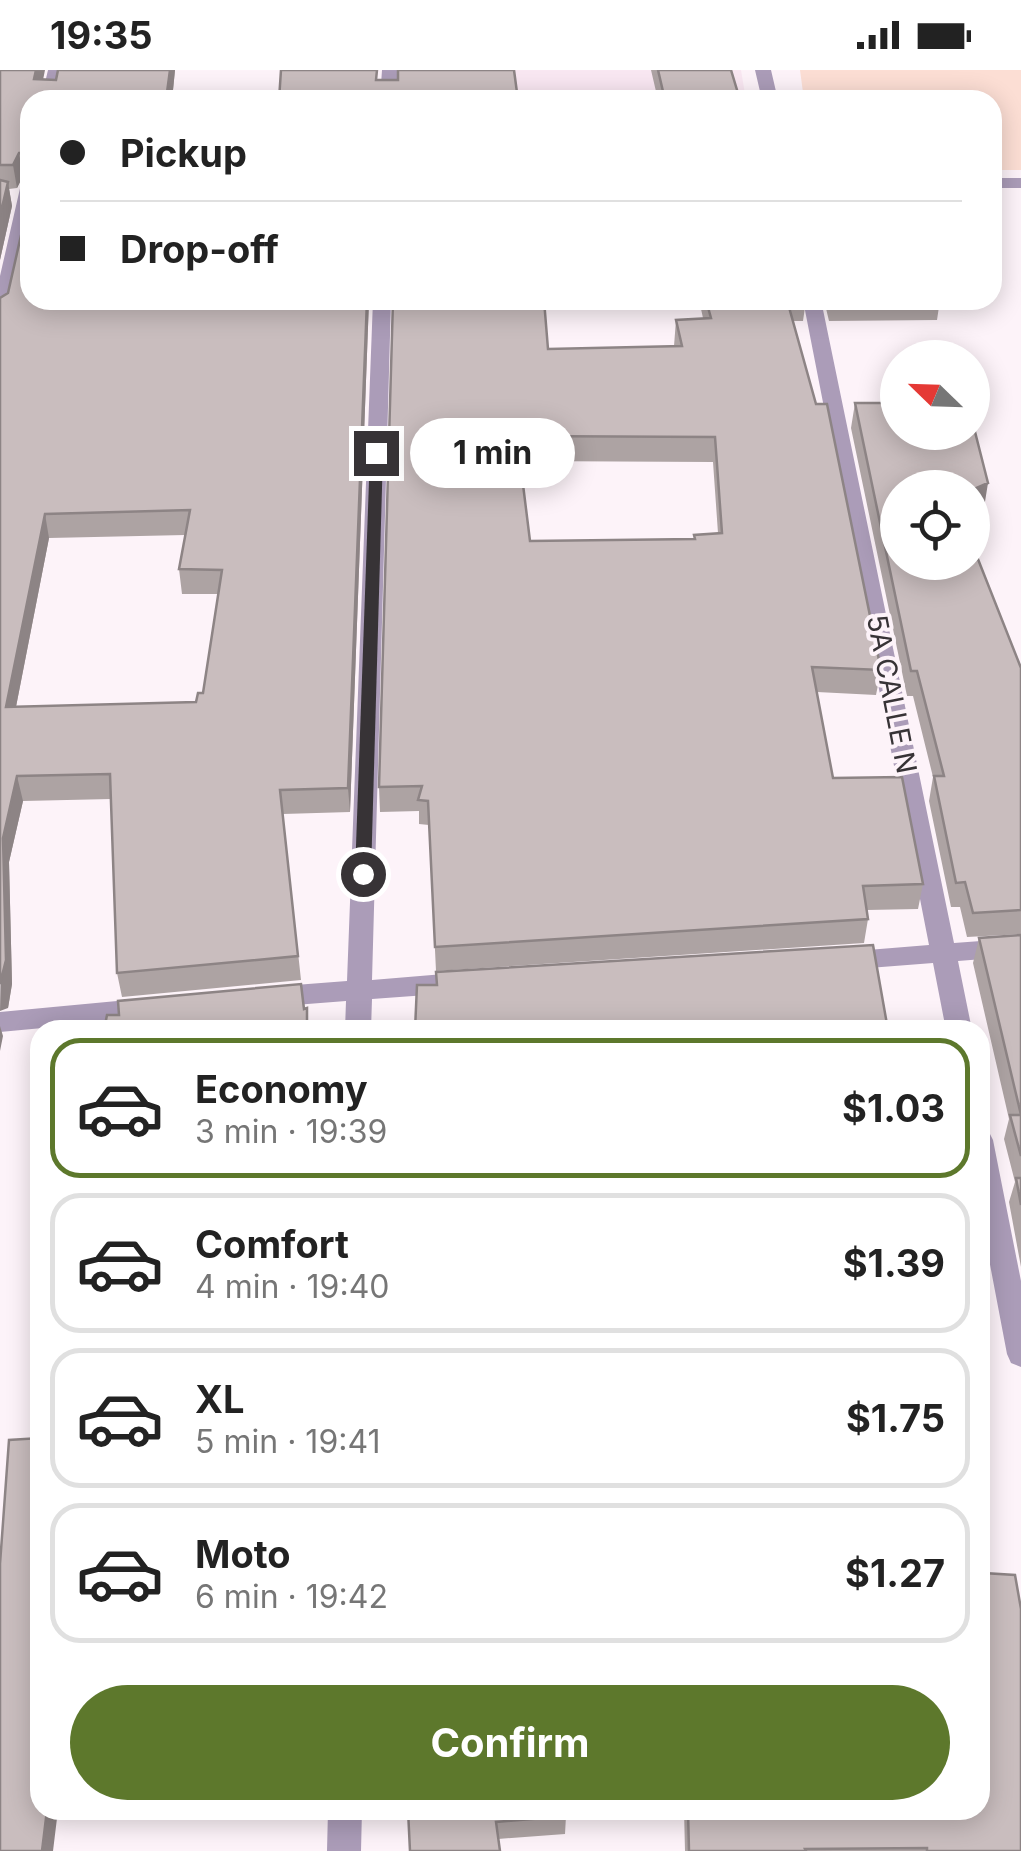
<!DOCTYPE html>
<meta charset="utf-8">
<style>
body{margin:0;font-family:Inter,sans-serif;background:#f6f6f6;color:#222;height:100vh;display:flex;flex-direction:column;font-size:38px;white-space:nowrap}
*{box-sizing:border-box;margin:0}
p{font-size:32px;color:#767676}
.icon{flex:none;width:55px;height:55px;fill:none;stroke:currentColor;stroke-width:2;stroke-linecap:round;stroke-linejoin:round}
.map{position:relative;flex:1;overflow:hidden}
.details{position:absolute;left:30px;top:950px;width:960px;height:800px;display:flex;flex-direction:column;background:#fff;border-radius:30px;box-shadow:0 5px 25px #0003}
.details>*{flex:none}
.banner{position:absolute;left:20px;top:20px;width:982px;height:220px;border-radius:30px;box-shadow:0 5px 25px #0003;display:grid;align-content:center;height:220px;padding:0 40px;background:#fff}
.needle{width:65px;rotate:293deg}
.tools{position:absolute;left:880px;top:270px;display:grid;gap:20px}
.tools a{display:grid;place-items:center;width:110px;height:110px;border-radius:50%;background:#fff;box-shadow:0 5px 25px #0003;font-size:50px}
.end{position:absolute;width:45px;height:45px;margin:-22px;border:12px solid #373336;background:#fff;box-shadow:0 0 0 5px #fff}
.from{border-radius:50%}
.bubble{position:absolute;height:70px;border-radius:35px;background:#fff;box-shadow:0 5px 25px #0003;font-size:32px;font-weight:700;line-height:70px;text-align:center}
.banner b{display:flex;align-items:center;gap:35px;height:95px;font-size:38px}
.banner b+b{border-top:2px solid #e0e0e0}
.banner i{width:25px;height:25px;background:#222}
ul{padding:18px 0 0;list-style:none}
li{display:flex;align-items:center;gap:30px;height:140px;margin:0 20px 15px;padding:0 20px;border:5px solid #e0e0e0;border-radius:30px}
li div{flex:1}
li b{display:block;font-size:38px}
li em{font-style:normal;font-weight:700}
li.selected{border-color:#5d782c}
li>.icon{width:90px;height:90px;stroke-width:1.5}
.primary-button{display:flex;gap:20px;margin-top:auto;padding:20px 40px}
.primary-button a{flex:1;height:115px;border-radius:60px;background:#5d782c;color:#fff;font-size:40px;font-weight:700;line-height:115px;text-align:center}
.status{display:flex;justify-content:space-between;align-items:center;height:70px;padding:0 50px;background:#fff;direction:ltr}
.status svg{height:28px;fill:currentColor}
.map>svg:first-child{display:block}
.built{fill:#f9e7f2}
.green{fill:#fcded4}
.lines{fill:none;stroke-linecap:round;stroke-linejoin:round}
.street{fill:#ab9cb8;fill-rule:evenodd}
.wall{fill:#ada3a3;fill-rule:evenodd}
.shaded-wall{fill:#8d8485}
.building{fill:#c9bdbe;stroke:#8d8485;stroke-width:2.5;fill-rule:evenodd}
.route{fill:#373336}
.labels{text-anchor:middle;stroke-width:8;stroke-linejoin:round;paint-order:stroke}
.street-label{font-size:28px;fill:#373336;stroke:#fdf3f9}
</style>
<div class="status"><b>19:35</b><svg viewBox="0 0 49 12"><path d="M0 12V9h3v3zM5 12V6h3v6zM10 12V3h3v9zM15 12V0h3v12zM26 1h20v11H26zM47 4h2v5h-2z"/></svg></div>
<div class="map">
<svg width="1021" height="1781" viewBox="0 0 1021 1781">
<rect width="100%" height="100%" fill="#fdf3f9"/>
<path class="built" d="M416 0H741L746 30H415Z"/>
<path class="green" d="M800 0H1021V100H993L992 30H804Z"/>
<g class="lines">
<path class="street" d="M48 0H64L57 30H41Z
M382 0H398L396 30H380Z
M755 0H771L778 30H762Z
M992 108H1021V118H992Z
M30 109V153L9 246 0 252V206L21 114Z
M373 230H391L372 910 468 902 477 905 481 912 477 919 468 922 372 929 371 960H345L346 931 269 937 260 934 256 927 260 920 269 917 347 911Z
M803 230H821L954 873 1021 868V886L958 891 972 960H946L933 893 843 900 834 898 830 891 834 884 843 882 929 875Z
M149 928 158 931 162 938 158 945 149 948 0 962V942Z
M980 1059 989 1062 993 1070 1021 1211V1297L1011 1293 1007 1284 980 1142Z
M328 1740H362L361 1781H327Z"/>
</g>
<path class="wall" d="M0 0 43 10H56L58 0H175L172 30 30 230H369L350 742 283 744 301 910 122 927 117 903 111 729 23 731 9 792 12 914 8 938V223L29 130V106H23L17 118 9 119 12 136 0 190ZM185 465 179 499 182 524H218L203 623 196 632 16 637 49 468Z
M651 0H731L740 30H658Z
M699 230H806L803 251H793L881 600 876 625 817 622 833 708 923 814 918 839 867 840 868 849 864 873 436 901 429 755 419 754V741L380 742 379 717 548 279 674 276 676 250 703 248ZM520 391 713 392 718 463 694 465V469L530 471Z
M824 230H940L937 250 829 251Z
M855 333 984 438 898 418 1021 598V864L967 867 960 837H951L929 731 933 707 913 626H907L851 358Z
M1021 865V1197L1009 1132 1015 1112 1004 1069 1009 1049 973 893 979 868Z
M408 1740 566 1746 565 1764 498 1769Z
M684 1740H980L1021 1781H685Z"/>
<path class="shaded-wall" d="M36 0H45L39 30 34 9Z
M170 0H175L172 30H166Z
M19 83 23 106 17 118 13 95Z
M8 112 12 136 0 190V146Z
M367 230H369L350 742 348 718Z
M988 413 984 438 972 443V420Z
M45 444 49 468 11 662 6 637Z
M17 706 23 731 9 792 12 914 8 938 0 941 3 768Z
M0 956 3 966 0 981Z
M47 1740H58L53 1781H42Z"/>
<path class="building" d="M0 0H36L34 9 56 10 58 0H170L166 30H30V230H367L348 718 280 720 298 886 117 903 110 704 17 706 3 768 6 890 0 914V228L8 223 29 130 28 83H19L13 95H0ZM190 440 179 499 222 500 203 623H198L196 632 6 637 45 444Z
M281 0H377L376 10H398V0H514L518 30H279Z
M658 0H731L740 30H665Z
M0 110 8 112 0 146Z
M393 230H544L548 279 682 276 676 250 711 248 706 230H787L816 334H827L881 600 812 597 833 708 902 707 923 814 863 816 868 849 435 877 428 731 418 730 422 716 379 717ZM517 366 715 367 722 463 694 465 695 469 530 471Z
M855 333H898V362H972V350L988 413 972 420V418H898V492H972V474L1021 598V840L973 843 965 812 956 813 934 706H944L917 601H911Z
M1021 865V1045L979 868Z
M873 875 888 960H415L417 915H437L436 902Z
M301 914 304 939 307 938V960H104L107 945H119L118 931Z
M1010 1045H1021V1086Z
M1016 1108H1021V1135Z
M40 1368V1740H47L42 1781H0V1494L9 1370Z
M980 1482 984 1503 1015 1505 1021 1539V1781H927V1778L805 1779 806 1781H689L688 1740H980Z
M408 1740H565L566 1746 496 1752 500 1781H410Z"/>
<path class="route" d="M376 379 383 383 371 804 363 810 355 804 370 383Z"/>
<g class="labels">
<g class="street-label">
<text transform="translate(892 624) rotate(79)" y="10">5A CALLE N</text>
</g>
</g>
</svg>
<div class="tools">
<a><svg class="needle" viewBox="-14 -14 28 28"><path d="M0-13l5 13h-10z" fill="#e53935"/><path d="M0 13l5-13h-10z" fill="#767676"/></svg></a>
<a><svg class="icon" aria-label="locate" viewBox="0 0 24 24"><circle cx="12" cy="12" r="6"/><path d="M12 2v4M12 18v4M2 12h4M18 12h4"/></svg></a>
</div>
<i class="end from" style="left:363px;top:804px"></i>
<i class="end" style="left:376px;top:383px"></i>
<div class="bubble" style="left:410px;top:348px;width:165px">1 min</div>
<div class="banner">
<b><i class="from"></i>Pickup</b>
<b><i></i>Drop-off</b>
</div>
<section class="details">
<ul>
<li class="selected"><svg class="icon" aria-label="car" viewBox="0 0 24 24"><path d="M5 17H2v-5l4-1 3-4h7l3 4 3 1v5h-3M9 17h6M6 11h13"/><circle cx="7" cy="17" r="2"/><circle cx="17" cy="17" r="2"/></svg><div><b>Economy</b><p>3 min · 19:39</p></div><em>$1.03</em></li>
<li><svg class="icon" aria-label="car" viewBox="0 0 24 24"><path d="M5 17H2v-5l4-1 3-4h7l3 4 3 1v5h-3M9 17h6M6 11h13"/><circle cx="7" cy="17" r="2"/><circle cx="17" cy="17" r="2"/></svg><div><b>Comfort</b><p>4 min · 19:40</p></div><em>$1.39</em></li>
<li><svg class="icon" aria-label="car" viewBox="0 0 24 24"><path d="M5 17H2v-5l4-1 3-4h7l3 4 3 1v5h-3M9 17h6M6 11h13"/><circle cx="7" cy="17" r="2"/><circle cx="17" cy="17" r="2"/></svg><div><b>XL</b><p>5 min · 19:41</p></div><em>$1.75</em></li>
<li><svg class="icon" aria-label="car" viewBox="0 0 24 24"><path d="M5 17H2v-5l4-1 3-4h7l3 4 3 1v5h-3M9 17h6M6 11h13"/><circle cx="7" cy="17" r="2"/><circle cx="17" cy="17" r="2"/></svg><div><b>Moto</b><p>6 min · 19:42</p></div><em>$1.27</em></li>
</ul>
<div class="primary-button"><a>Confirm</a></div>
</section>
</div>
